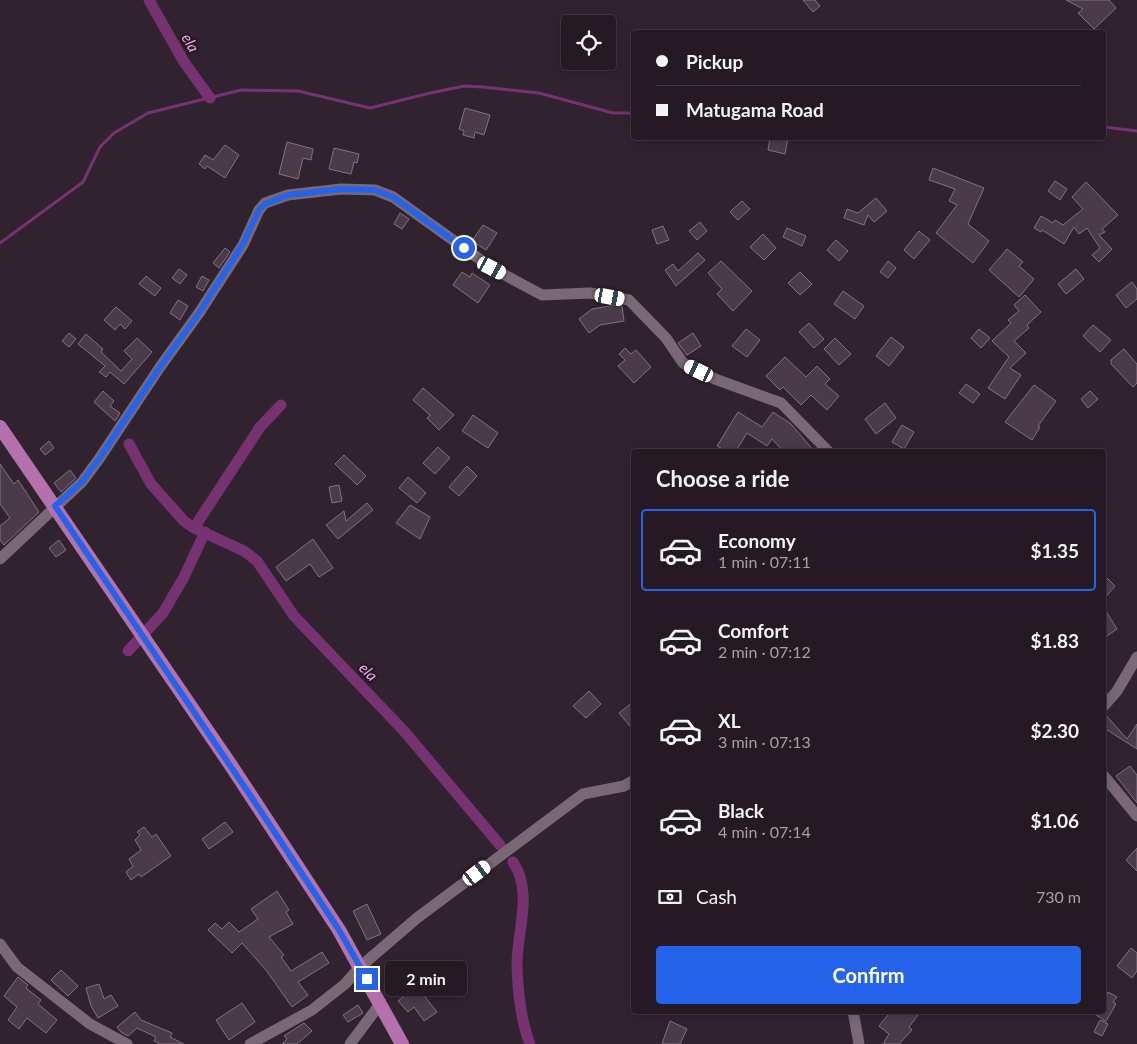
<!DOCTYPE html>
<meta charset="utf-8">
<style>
body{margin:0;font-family:Lato,sans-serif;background:#2d232b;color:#f1f3f6;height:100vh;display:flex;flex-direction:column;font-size:19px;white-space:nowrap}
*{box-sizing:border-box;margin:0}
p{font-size:16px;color:#a3a1a6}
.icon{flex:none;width:28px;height:28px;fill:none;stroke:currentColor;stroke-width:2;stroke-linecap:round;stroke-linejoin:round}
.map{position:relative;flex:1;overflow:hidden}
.drawer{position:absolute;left:631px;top:449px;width:475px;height:565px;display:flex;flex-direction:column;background:#251a23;border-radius:5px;box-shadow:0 2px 12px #0003,0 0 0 1px #423841}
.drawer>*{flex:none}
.guide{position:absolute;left:631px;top:30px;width:475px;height:110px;border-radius:5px;box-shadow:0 2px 12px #0003,0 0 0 1px #423841;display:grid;align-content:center;height:110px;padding:0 25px;background:#251a23}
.controls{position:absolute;left:561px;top:15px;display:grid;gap:10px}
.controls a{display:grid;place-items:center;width:55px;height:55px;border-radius:5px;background:#251a23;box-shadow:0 2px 12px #0003,0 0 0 1px #423841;font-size:25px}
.end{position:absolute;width:22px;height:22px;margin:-11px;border:6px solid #2563eb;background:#fff;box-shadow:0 0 0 2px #fff}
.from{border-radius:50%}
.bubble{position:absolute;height:35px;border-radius:5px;background:#251a23;box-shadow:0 2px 12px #0003,0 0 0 1px #423841;font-size:16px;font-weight:700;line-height:35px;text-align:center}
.car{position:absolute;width:15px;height:30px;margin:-15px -8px;border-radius:6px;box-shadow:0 0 4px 1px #0007;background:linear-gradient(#fff 24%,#345 0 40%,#fff 0 76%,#345 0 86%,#fff 0)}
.guide b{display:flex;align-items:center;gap:18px;height:48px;font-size:19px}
.guide b+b{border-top:1px solid #423841}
.guide i{width:12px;height:12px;background:#f1f3f6}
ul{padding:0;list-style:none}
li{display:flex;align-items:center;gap:15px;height:82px;margin:0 10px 8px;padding:0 15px;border:2px solid transparent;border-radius:5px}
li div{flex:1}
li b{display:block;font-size:19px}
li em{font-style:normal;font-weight:700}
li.on{border-color:#2563eb}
li>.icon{width:45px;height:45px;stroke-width:1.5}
h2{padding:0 25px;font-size:22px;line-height:60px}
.pay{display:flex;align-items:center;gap:12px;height:55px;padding:0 25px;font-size:19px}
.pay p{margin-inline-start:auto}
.cta{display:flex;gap:10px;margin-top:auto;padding:10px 25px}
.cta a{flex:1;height:58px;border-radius:5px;background:#2563eb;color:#fff;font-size:20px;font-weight:700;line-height:58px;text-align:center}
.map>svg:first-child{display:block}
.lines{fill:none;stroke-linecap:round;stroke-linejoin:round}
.stream{stroke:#773271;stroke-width:3}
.canal{stroke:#773271;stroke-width:11}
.building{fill:#4b3b49;stroke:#837180}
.minor{stroke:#7a6877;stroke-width:11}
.primary{stroke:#b471ae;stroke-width:14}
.route{stroke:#2563eb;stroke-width:6}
.labels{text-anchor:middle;stroke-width:5;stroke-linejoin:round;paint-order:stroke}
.water-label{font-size:15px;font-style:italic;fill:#f7aaef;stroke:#271926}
</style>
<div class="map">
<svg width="1137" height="1044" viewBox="0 0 1137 1044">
<rect width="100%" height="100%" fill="#31222f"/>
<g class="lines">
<path class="stream" d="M1104 127 1137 131
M0 243 83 182 100 147 114 133 148 113 241 90 298 91 370 108 426 94 464 86 483 87 539 93 613 113H634"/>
<path class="canal" d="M149 0 184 62 210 98
M129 444 151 484 184 521 194 528 244 551 257 561 294 616 404 731 500 845
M194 528 260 427 281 405
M128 651 163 613 184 577 205 532
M513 862C534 893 516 933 517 968 518 993 521 1021 530 1044"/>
</g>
<path class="building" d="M803 0H815L820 6 813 12Z
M1066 0H1109L1116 8 1094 29 1078 13 1083 9Z
M465 108 490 115 484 135 475 132 474 138 463 135 464 131 459 129Z
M770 138H788L785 154 768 150Z
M287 142 313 149 311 160 303 158 298 179 279 174Z
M225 145 239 155 225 178 207 166 205 169 199 164 205 155 213 160Z
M334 148 359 154 357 163 354 162 351 174 329 169Z
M933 168 984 188 968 224 989 241 973 263 936 233 957 205 949 201 955 189 929 180Z
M1055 181 1067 189 1060 200 1048 191Z
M1086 182 1118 215 1102 229 1105 232 1099 235 1112 249 1099 262 1092 255 1100 248 1087 228 1079 234 1074 227 1064 244 1042 230 1041 232 1034 228 1041 216 1053 223 1055 220 1063 225 1083 209 1072 197Z
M876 198 887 211 874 222 868 215 864 225 844 218 847 209 858 213Z
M742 201 750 209 738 220 730 212Z
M400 213 409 219 402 229 394 224Z
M700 222 707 231 697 240 689 231Z
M483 225 497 233 486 250 472 241Z
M663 226 669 240 657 244 652 230Z
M787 228 806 236 802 246 783 237Z
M919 231 930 240 914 259 904 250Z
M763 234 776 248 764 260 750 247Z
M836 240 848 251 839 261 827 250Z
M225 248 230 252 219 268 213 263Z
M1007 249 1023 262 1019 266 1034 279 1019 297 989 270Z
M698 253 705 260 676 286 665 270 673 264 678 271Z
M721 261 752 291 733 311 717 294 722 289 708 273Z
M888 261 896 268 888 278 880 272Z
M179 269 187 275 180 284 172 278Z
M1076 269 1084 279 1066 294 1058 284Z
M462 272 470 277 472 273 490 285 478 303 453 285Z
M800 272 812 284 800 295 788 283Z
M146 276 161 288 155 296 139 284Z
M202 276 209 280 203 291 196 287Z
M1132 282 1137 289V299L1126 308 1116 295Z
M843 291 864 306 855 319 834 304Z
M1025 295 1041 312 1027 325 1029 328 1014 341 1026 353 1010 368 1021 375 1005 399 988 388 1009 357 992 341 1011 323 1008 320 1019 311 1014 305Z
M178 300 188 306 180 320 170 313Z
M616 305 622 306 624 321 600 325 589 333 579 319 592 309Z
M116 307 132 321 125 329 120 324 115 330 104 320Z
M809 323 824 339 814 348 799 332Z
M1093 325 1111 340 1100 352 1083 336Z
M746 329 760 340 747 357 732 346Z
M979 329 990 338 981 348 971 338Z
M69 333 76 339 69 347 62 341Z
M693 333 701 346 687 355 678 343Z
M86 334 103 349 101 352 121 371 132 359 124 351 137 338 152 352 124 384 110 372 106 377 99 372 105 366 78 344Z
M891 337 904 347 889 366 876 356Z
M835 338 851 354 839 365 824 349Z
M625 348 631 354 636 350 651 367 634 383 618 366 625 360 619 354Z
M1124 349 1137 364V383L1133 387 1111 364V360Z
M785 357 806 377 817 366 830 379 825 384 839 396 827 410 811 395 801 405 783 387 780 390 766 376Z
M966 384 980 394 973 403 959 393Z
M1034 385 1056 401 1038 426 1040 427 1032 440 1005 422Z
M423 388 454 415 439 430 427 418 430 415 413 400Z
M103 391 114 401 110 406 120 413 115 421 94 402Z
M1090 391 1098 399 1088 408 1081 399Z
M885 403 896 418 876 434 865 419Z
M738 412 762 427 773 412 791 424 814 451H783L772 439 767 446 747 433 736 451H726L717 446Z
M473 415 498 433 488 448 462 431Z
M902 425 914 432 904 449 892 442Z
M49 441 54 448 45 455 40 449Z
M438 447 450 458 435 474 423 463Z
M344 455 366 476 357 485 335 464Z
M0 464 14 484 18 480 39 512 4 545 0 540V526L10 518 0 504Z
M467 466 477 476 459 496 449 487Z
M70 470 76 478 61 492 54 483Z
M408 477 426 493 417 503 399 488Z
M339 485 342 501 332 503 329 487Z
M367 503 373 510 338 539 326 525 344 511 346 521Z
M410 505 430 517 420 539 396 523Z
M313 539 333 568 319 577 310 564 286 581 276 567Z
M59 540 66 550 56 557 49 548Z
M1104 575 1115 586 1104 599Z
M1104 608 1117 629 1104 638Z
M589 691 601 704 586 718 573 706Z
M634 701V731L619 713Z
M1104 713 1127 739 1137 724V749L1104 728Z
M1130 766 1137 775V803L1116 776Z
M225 822 233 832 209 849 202 839Z
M144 827 152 837 156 834 171 856 141 877 139 874 131 880 126 872 133 866 129 859 141 850 135 840 140 835 137 832Z
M1137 848V871L1126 860Z
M277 891 289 910 286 912 293 924 269 937 284 955 281 957 291 971 322 952 329 963 298 982 308 995 292 1007 266 970 242 943 232 953 208 930 215 923 222 929 229 922 239 932 258 919 251 909Z
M367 904 381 934 367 940 353 911Z
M1131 948 1137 953V971L1132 978 1117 966Z
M61 970 78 986 68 996 51 980Z
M430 976 436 984 428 990 431 993 425 997 437 1012 424 1021 414 1007 408 1012 398 1001Z
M18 977 28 985 26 988 41 1000 38 1004 57 1020 46 1033 27 1018 19 1029 8 1020 17 1007 4 996Z
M99 984 104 999 111 995 118 1006 98 1018 91 1006 86 988Z
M1108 992 1117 997 1113 1002 1116 1004 1105 1023 1108 1024 1102 1036 1094 1032 1100 1020 1104 1022V1020L1090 1011H1104V999Z
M242 1003 255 1022 229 1040 216 1020Z
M358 1005 363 1013 348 1022 343 1015Z
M891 1011H921L909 1027 912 1030 899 1044H883L889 1034 879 1026Z
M135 1012 141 1020 172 1033 170 1037 184 1044H160L154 1041 156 1037 137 1028 128 1036 121 1032 117 1027Z
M670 1021 687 1029 680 1044H662Z
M304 1023 312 1031 297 1044H282L287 1039 284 1036Z"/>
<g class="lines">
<path class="minor" d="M0 559 82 482 99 459 160 367 199 313 243 245 259 210 265 203 288 195 341 189 375 190 393 197 492 268 542 295 590 293 629 300 666 338 683 363 715 379 781 403 828 451
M1104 706 1117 691 1137 657
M1104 776 1137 816
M0 944 17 967 90 1024 127 1044
M853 1011 859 1044
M250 1044 312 1010 345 984 360 967 417 918 583 794 624 786 634 780
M350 1044 380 1004"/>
<path class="primary" d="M0 427 230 764 339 930 402 1044"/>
</g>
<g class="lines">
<path class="route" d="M367 979 339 930 252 798 55 506 82 482 99 459 160 367 199 313 243 244 259 210 265 204 288 195 341 189 375 190 393 197 464 248"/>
</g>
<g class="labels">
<g class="water-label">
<text transform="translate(190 43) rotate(60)" y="5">ela</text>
<text transform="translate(368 672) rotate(46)" y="5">ela</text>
</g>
</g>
</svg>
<div class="controls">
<a><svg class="icon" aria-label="locate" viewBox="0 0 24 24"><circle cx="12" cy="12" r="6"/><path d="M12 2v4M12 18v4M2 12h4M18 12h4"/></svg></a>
</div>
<i class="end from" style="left:464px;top:248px"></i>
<i class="end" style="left:367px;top:979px"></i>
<div class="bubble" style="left:385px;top:961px;width:82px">2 min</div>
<i class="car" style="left:492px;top:268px;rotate:118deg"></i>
<i class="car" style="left:610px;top:297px;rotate:100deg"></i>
<i class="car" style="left:699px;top:371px;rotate:296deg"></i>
<i class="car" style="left:477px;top:873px;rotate:53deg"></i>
<div class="guide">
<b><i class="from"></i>Pickup</b>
<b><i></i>Matugama Road</b>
</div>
<section class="drawer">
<h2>Choose a ride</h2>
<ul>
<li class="on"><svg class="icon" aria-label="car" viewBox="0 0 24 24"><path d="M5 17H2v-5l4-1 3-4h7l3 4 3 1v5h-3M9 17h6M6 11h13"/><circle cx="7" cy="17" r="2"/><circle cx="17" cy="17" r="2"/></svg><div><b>Economy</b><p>1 min · 07:11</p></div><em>$1.35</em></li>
<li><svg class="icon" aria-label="car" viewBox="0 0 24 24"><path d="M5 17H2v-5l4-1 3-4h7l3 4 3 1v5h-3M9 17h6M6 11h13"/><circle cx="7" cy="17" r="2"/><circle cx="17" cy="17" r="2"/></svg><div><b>Comfort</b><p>2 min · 07:12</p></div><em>$1.83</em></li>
<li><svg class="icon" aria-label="car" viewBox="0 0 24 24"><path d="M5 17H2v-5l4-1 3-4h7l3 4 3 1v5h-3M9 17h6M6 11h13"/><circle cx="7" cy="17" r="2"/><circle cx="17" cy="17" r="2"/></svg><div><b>XL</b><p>3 min · 07:13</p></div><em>$2.30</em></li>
<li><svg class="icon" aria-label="car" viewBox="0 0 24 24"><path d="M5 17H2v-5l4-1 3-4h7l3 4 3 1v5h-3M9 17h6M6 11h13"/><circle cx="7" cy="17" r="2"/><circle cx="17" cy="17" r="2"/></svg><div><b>Black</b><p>4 min · 07:14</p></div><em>$1.06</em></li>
</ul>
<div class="pay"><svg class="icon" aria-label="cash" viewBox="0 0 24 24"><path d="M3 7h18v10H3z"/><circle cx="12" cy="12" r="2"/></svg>Cash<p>730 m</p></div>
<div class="cta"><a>Confirm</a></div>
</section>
</div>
